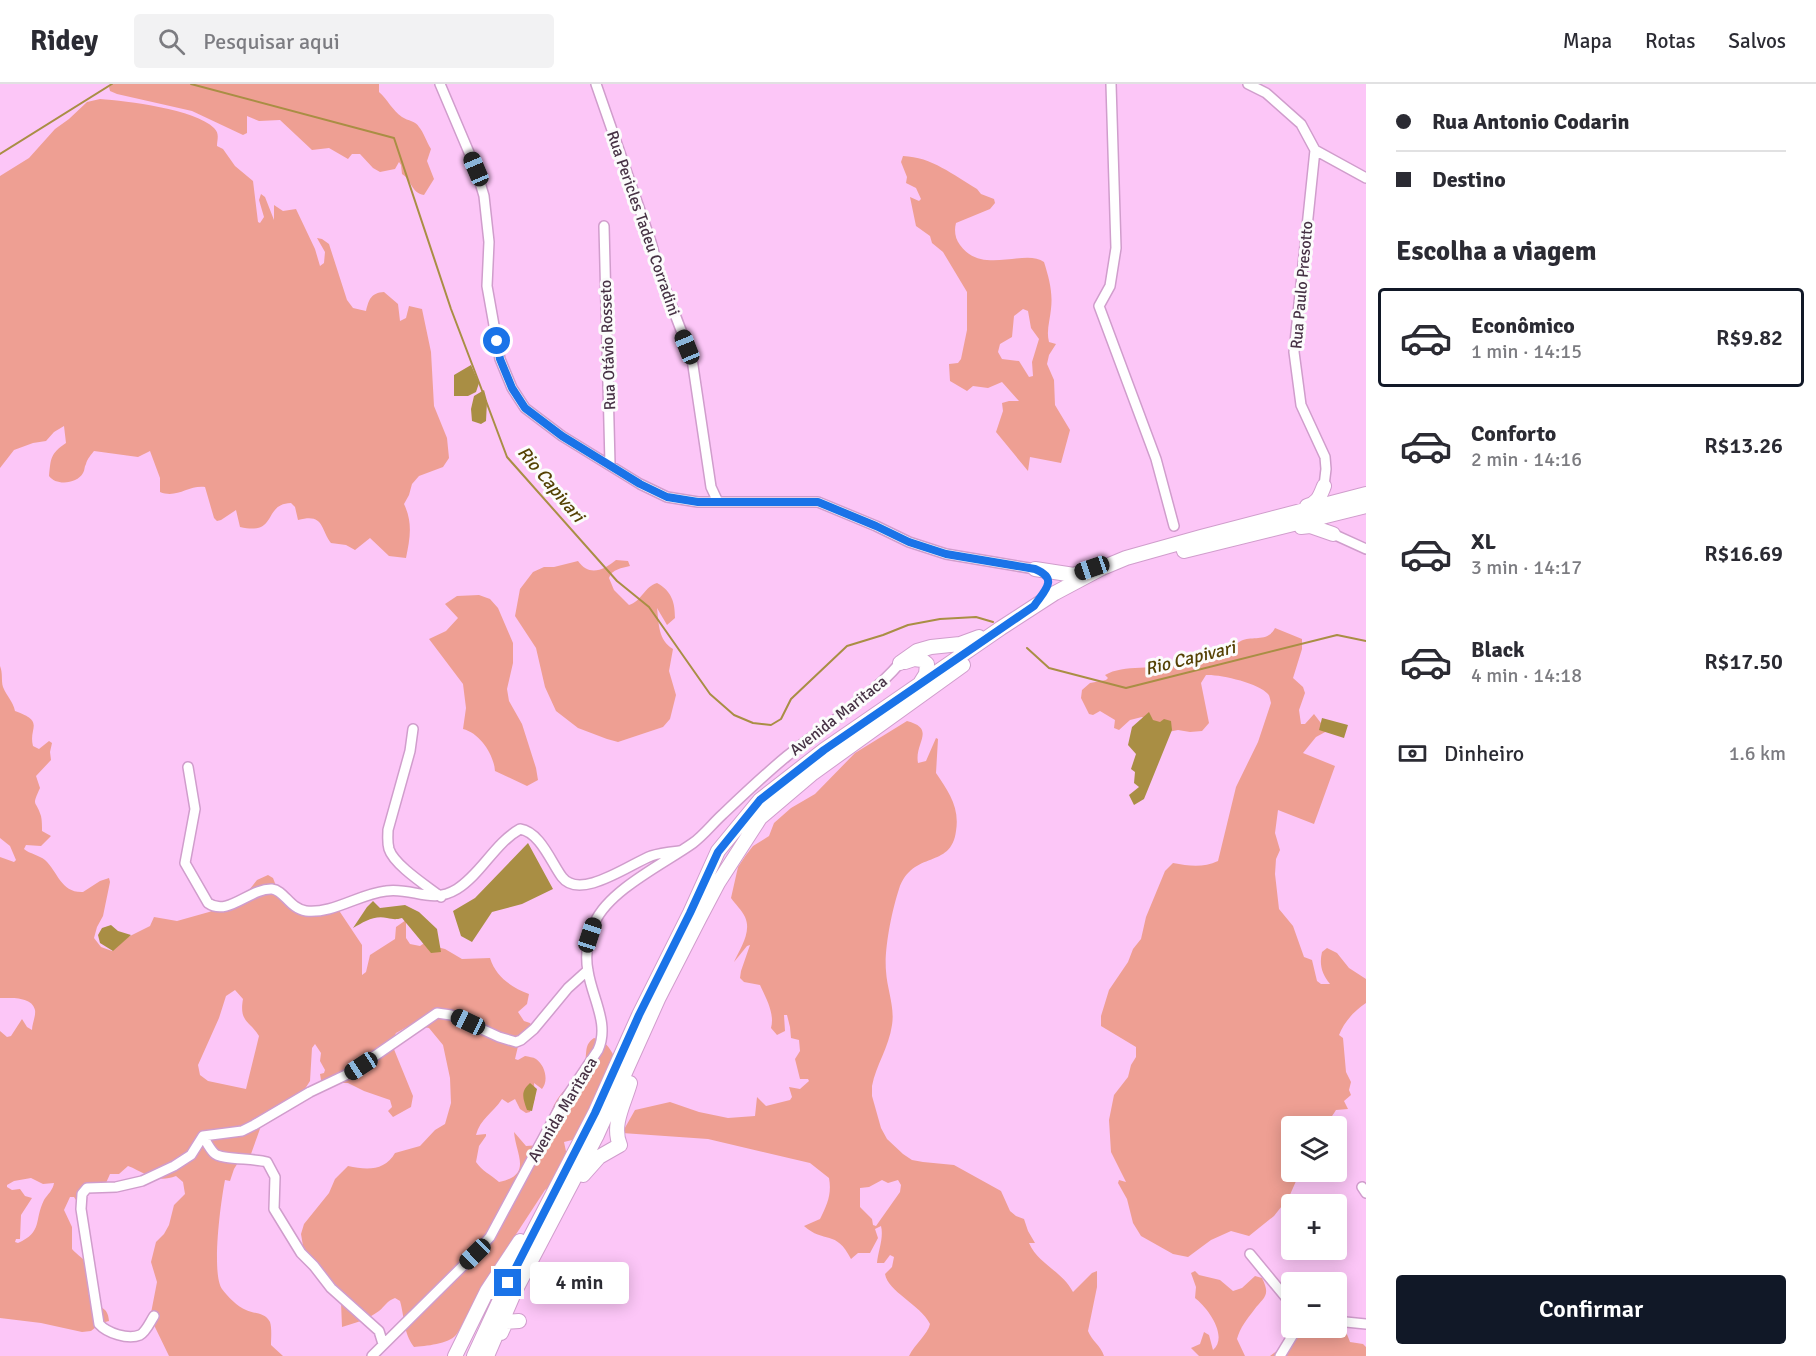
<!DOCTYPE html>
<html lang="pt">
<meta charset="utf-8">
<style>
body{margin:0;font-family:Signika,sans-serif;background:#f2f2f3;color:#2b2b33;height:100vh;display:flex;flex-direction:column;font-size:22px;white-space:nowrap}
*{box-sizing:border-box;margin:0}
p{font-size:20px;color:#7c7c81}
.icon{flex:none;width:33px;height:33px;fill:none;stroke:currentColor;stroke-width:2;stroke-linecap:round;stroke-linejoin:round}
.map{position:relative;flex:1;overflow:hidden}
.details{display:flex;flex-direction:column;background:#fff;width:450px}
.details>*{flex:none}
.banner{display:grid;align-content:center;height:132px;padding:0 30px;background:#fff}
.buttons{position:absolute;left:1281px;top:1032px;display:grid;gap:12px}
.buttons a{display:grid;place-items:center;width:66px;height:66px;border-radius:6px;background:#fff;box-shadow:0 3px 15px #0003;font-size:30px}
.end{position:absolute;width:27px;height:27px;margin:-14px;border:8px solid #1a73e8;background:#fff;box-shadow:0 0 0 3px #fff}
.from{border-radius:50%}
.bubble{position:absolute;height:42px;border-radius:6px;background:#fff;box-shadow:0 3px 15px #0003;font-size:20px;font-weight:600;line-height:42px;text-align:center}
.car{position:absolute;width:18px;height:36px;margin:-18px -9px;border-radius:8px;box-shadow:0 0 4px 2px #0007;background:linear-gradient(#222 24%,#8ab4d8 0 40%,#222 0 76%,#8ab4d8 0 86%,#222 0)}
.banner b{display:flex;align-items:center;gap:21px;height:57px;font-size:22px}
.banner b+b{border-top:2px solid #e1e1e2}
.banner i{width:15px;height:15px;background:#2b2b33}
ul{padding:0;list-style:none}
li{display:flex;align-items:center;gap:18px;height:99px;margin:0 12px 9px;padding:0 18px;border:3px solid transparent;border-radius:6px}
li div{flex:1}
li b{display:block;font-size:22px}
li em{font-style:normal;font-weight:600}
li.selected{border-color:#111827}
li>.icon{width:54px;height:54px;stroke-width:1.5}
h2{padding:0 30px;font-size:27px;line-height:72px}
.pay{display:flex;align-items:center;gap:15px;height:66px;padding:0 30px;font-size:22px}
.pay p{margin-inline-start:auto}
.primary-button{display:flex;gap:12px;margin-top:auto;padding:12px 30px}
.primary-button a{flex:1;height:69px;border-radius:6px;background:#111827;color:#fff;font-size:24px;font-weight:600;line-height:69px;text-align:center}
header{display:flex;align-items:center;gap:36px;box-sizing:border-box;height:84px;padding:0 30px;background:#fff;border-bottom:2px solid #e1e1e2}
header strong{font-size:28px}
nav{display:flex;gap:33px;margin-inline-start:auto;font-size:21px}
.search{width:420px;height:54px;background:#f2f2f3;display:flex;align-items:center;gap:15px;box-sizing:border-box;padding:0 21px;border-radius:6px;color:#7c7c81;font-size:22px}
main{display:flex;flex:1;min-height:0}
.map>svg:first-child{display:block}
.green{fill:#ee9f93;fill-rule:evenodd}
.water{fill:#a98e44}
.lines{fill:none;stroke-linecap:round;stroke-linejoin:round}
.stream{stroke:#a98e44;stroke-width:2}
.minor-casing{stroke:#d09dcc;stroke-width:12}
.highway-casing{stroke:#d09dcc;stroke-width:16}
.minor{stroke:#fff;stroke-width:9}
.highway{stroke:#fff;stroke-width:14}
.route{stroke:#1a73e8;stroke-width:8}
.labels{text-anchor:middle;stroke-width:6;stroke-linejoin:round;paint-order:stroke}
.street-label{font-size:16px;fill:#473245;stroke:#fbfcfb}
.water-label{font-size:18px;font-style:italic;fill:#544103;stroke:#fbfcfb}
</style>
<header>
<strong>Ridey</strong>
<div class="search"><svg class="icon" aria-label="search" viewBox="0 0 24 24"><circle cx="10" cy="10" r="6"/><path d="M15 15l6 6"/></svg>Pesquisar aqui</div>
<nav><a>Mapa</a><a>Rotas</a><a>Salvos</a></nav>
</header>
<main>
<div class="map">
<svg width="1366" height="1272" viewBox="0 0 1366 1272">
<rect width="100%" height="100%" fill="#fcc6f7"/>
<path class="green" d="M113 0H379V8C388 16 392 26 402 33 408 37 416 37 419 43 424 49 426 57 431 65L427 77 434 95 424 111C411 109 412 96 402 90L401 81 399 78 395 85 380 88 373 84 360 70H352L348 75 329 64 312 66 280 36 259 37 247 32V49L243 51 192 27 117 10 110 7 109 3Z
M100 15C127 17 195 25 214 44 220 50 217 55 217 62L223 65 235 82 253 97 258 138 260 139 264 133 259 116 261 110 265 113 274 136V121L283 127 296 125 315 165 320 182 324 179 325 168 317 154 322 155 329 160 347 216 353 224 366 227C369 215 371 209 384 208L398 220 400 237 406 234 409 222 422 225 431 268 434 322 447 354 449 374 443 383 419 392 412 400 409 411 404 420C413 439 410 454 406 474L389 472 370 454 355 466 346 461 331 459C320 444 324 429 298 436L295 423 291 419C262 420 279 452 240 443L236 426 221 436 217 437 214 434 205 403C188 401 177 415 160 408V394L150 367 138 373 94 367C91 371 87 375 86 380 84 383 85 386 83 389 77 400 56 402 49 392 51 374 50 370 66 359L64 342 54 348 46 357 33 359 14 366 0 384V92L29 74 55 45 69 35 87 18Z
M903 72C932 73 953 91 977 105L981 110 994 115 995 119 990 125 956 139C954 146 955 155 960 161 982 192 1025 164 1044 178 1049 194 1053 208 1051 225 1050 236 1046 247 1049 258L1056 260 1049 271 1047 280 1054 296 1055 321 1070 346 1061 379 1030 373 1028 387 996 348 1003 327 1002 319 1009 317H1019L1002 298 988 304 973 302 967 307 950 297 949 280 958 279 961 275 967 246V208L943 168 932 159 930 152 916 142 910 113 919 117 921 115 916 104 906 99 907 93 901 78ZM1023 225 1028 227 1031 244 1039 255 1032 278 1033 292 1029 293 1019 277 1002 275 998 268 1000 260 1012 253 1014 232Z
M616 476 628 477 630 482C622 484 612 485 609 494L614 506 629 521C641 518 645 502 657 499 672 507 675 519 675 534L667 541 657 524C659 540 658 556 673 565L669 587 676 611 670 635 663 643 618 658 607 655 578 644 556 627 545 603 536 564 515 532 520 505 533 488 544 483H554L578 477C589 493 604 486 616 476Z
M479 511 490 515 498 524 513 559V579L507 605 509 617 522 640 536 684 538 696 527 702 495 687C494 671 480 649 463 645L466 624 463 600 429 555 446 547 458 534 445 520 457 512Z
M1275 544 1302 555V565L1293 594 1303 603 1305 609 1299 626 1301 640H1305L1314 630 1327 647 1316 653 1303 669 1335 682 1314 740 1278 726 1275 749 1280 766 1276 775 1275 790 1279 825 1293 842 1304 873 1312 876 1317 897 1321 900H1330C1322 890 1319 881 1322 868L1327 864 1337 869 1349 884 1366 895V919C1354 927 1344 938 1339 951L1343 954 1346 988 1351 998 1349 1006 1351 1011 1344 1017 1348 1025 1336 1026C1322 1049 1317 1042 1292 1042V1088H1300L1289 1113 1274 1132 1249 1152 1231 1147 1211 1156 1188 1173 1173 1170 1141 1152 1133 1139 1127 1115 1118 1099 1119 1096 1126 1098 1111 1068 1109 1036 1114 1011 1128 993 1131 981 1136 973V963L1101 942V932L1109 906 1128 878 1133 865 1141 855 1146 833 1165 787 1173 779C1189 782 1203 784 1218 777L1236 703 1258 658 1271 619C1270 616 1270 612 1268 610 1259 599 1219 590 1206 591L1201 599 1209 639 1202 647 1190 648 1178 646 1168 648 1142 633 1130 636 1119 646 1114 644 1115 636 1100 627 1093 631 1089 630 1081 614 1082 606 1090 599 1106 596 1108 594 1105 591C1124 580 1155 586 1178 580 1188 577 1198 572 1208 568 1215 566 1224 566 1231 563 1235 562 1238 558 1243 556 1254 552 1268 558 1275 544Z
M0 582C3 589 1 596 3 603 7 613 13 617 15 627 46 638 28 643 33 662L39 665 49 657 52 659 50 668 51 676 36 692 40 704C31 724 36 715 41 732 42 736 42 743 42 747L51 752 41 762 26 761 24 765C30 770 39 771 45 776 58 788 61 809 83 808L100 797 109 794 110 798 103 832 97 843 94 854 101 863 112 867 128 853 150 842 154 833 177 837 209 828 242 815 257 796 268 791 273 794 276 802 304 824 338 825 362 861V891L366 888 370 871 395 855 396 843 406 836V854L410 860 420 862 426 858 433 862 445 865 462 875 490 874C496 893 511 903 529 910L527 920 518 928 524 937 530 939 532 942 519 958 515 975 518 976 525 972C529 973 533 973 536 975 545 981 549 997 542 1005L534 999 535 1014 530 1028 526 1029 520 1025 515 1015 508 1019 502 1015C493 1029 480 1035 476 1051L486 1050V1052L479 1062 476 1078C482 1087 490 1090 499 1098 533 1091 516 1071 514 1048L526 1062 541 1061C550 1047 547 1034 554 1021 561 1006 576 997 583 983 589 972 582 962 594 954 605 956 609 963 614 972L599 1010 590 1022 581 1048 572 1056 564 1058 567 1072 558 1096 545 1106 509 1161 471 1225C465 1233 462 1243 456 1251 449 1260 425 1262 414 1263 403 1248 405 1235 400 1217L395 1214C387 1217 385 1222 379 1227 367 1236 355 1239 342 1243L341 1218 325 1204 318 1181 298 1164 303 1162 301 1150 304 1140 329 1109 335 1095 348 1082C367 1086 385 1087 395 1069L420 1062 435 1046 445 1040 451 1019 450 994 443 961 429 944 418 942 407 943 396 949 391 958 413 1012 411 1023 393 1033 388 1027 392 1023 390 1016 364 1007 348 999H329L321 996 320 990 324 989 325 986 320 977 321 969 315 960 312 964 310 997 301 1011 261 1042 251 1070 239 1077 234 1085 230 1097 225 1096C221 1116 211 1189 222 1205 227 1212 238 1223 246 1226 254 1230 265 1228 270 1238 272 1244 271 1255 271 1261L283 1272H169L153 1239 151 1229 157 1198 151 1178 156 1158 164 1150 169 1141 174 1121 185 1110 183 1098 176 1092C155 1100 144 1088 128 1082L119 1090H110L106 1099 90 1102 78 1119 74 1113H70L64 1126 72 1143V1165C77 1171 86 1176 89 1182 94 1193 84 1206 91 1216 98 1225 108 1221 109 1237L101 1239 91 1247 82 1248 41 1239 0 1234V947L7 953 11 952 22 935 27 943 32 946C32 940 36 932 35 926 32 912 10 914 0 914V773L14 778 16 776 10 762 0 754ZM235 906 243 915C239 938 249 936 259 952L246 1005 208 997 200 991 198 981 219 934 226 912ZM31 1094 43 1100 54 1099C53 1106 48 1110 44 1116 34 1136 43 1148 18 1159L15 1158 16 1155H20L21 1131 32 1114 25 1112 20 1105 12 1106 7 1103V1101L14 1097Z
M907 637C937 645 914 659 918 679L926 677 936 654 938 655 936 689C948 707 960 723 956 747 951 786 913 765 899 805 892 826 884 865 886 887 887 905 895 923 892 941 889 963 876 981 872 1002V1012L881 1044 887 1055 903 1070 912 1076 923 1078 954 1081 1001 1107 1010 1127 1016 1132 1024 1135 1028 1147 1035 1159H1029C1038 1180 1062 1187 1073 1208L1092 1189 1097 1187V1203L1088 1247C1092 1257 1101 1262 1104 1272H909C915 1260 928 1250 930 1240 920 1220 888 1208 885 1190L892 1183 894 1173 890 1171 884 1179H877C878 1167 884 1154 881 1142L875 1145 878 1154 870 1169H858L851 1175C836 1145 824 1160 804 1142L820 1135C827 1121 832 1110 829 1094L810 1079 708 1055 622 1049 635 1026 670 1018 699 1028 728 1034 755 1032 757 1013 766 1022 790 1016 792 1013 789 1003 800 1005 809 997 808 995H800L795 975 800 967 799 956 791 954 790 943 787 931H784L785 947 777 951 771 944C775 930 766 914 760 901L744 898 740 894 741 887 750 861 747 862 734 878C740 865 752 848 745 833 742 826 735 820 731 814L738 783 746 771 753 762 769 752 774 739 791 724 815 710 855 669ZM882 1096 888 1099 898 1096 901 1101 900 1108 876 1142 873 1141 872 1135 860 1123V1104L869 1103Z
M1195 1187 1199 1191 1220 1196 1233 1207 1242 1204 1255 1192 1262 1194C1271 1212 1264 1213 1254 1226 1247 1235 1240 1244 1237 1255L1245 1272H1199L1191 1264 1200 1260 1204 1248 1209 1251 1213 1266C1229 1252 1207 1223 1195 1214L1196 1203 1191 1189Z
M1337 1228 1342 1229 1341 1235 1350 1258 1363 1260 1366 1263V1272H1270L1294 1254 1302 1244H1336Z"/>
<path class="water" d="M471 281 479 299 476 308 468 312H454V291Z
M484 306 487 317 486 337 481 340 472 337 471 325 474 312Z
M1149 628 1153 636 1160 638 1164 635 1171 637 1172 646 1144 715 1134 721 1129 711 1139 703 1134 699 1135 688 1131 685 1136 670 1128 661 1132 643Z
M1322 634 1348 641 1344 654 1319 646Z
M528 759 553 805 522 820 492 828 472 858 461 852 453 827 475 814Z
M373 817 380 824 405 821 419 828 437 845 441 868 431 869 402 834C395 836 393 835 387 834 374 831 364 838 353 844L367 823Z
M111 841 118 847 131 851 113 867 100 859 98 851 102 844Z
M530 999 537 1005 532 1027 527 1026C523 1014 520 1008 530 999Z"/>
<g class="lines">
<path class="stream" d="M191 0 394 54 451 225 483 309
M0 70 112 0
M486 317 507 373 617 497 649 523 710 610 734 631 753 639 771 641 781 635 791 615 847 562 883 551 908 541 940 535 976 533 993 538
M1027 564 1049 584 1126 604 1337 551 1366 557"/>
<g class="minor-casing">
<path id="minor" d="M440 0 476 85 484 112 489 158 487 202 500 275 512 304 525 324 562 352 640 400 667 413 698 418H818L876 442 909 458 946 470 1035 485
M596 0 651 158 660 191 692 275 711 403 718 418
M1111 0 1116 164 1110 202 1099 222 1156 375 1174 442
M1248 0 1266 9 1301 40 1315 66
M1315 66 1294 268 1301 321 1325 373 1326 385 1324 402
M1315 66 1366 94
M604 142 610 380
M1333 450 1366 465
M413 645 410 667 388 746C388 752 387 758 389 765 394 781 427 802 441 813
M188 683 195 725 185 779 208 819C228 833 250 804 272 805 284 806 290 825 306 827 333 830 359 810 386 807 413 803 431 821 457 805 481 790 495 759 520 745 540 748 551 778 562 793 580 817 630 780 651 772 660 769 670 768 679 767
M203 1052 242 1047 254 1041 310 1008 350 989 437 929 451 931 499 953 516 958 521 956 534 945 568 904 588 886
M203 1052C206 1057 209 1064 214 1069 220 1076 254 1074 267 1078L275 1093 274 1125 301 1169 314 1182 331 1204 379 1247 383 1260
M1362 1103 1366 1109
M1250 1170 1292 1221
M154 1232C150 1238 146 1248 140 1251 128 1256 107 1249 99 1240L81 1125 82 1110 87 1104 116 1103 142 1097 174 1082 191 1071 203 1052
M1336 1237 1366 1240
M372 1272 475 1170 490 1153 560 1023 598 966C610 940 592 914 588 887 585 871 588 853 595 838 609 806 665 779 693 759 704 751 713 739 723 730 744 710 765 690 787 672 824 642 868 616 900 579
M1280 1272 1297 1244"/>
</g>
<g class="highway-casing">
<path id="highway" d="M1307 422C1318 419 1320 412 1324 402
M1301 443 1310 442 1333 450
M1184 467 1366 422
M1035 485 1074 491 1086 486
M905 578 914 575 922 576 927 580 926 590 921 598
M900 579 917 567 931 563 960 560 979 553
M583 1091 599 1073 620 1061C611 1041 625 1018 630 999
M501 1249 506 1238 519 1237
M455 1272 487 1207 520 1157
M474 1272 516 1181 595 1029 639 931 690 829 718 767 760 716 824 666 1001 544 1055 509 1102 484 1126 474 1201 453 1366 410
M487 1272 514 1209 597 1051 659 913 699 835 718 799 760 734 813 689 963 581"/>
</g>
<use href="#minor" class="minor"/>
<use href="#highway" class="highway"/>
</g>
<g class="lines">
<path class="route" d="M497 257 500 275 512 304 525 324 562 352 640 400 667 413 698 418H818L876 442 909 458 946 470 1035 485C1059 495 1045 506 1034 522L824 666 760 716 718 768 690 829 639 931 595 1029 508 1199"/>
</g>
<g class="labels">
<g class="street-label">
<text transform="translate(644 139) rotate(71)" y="6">Rua Pericles Tadeu Corradini</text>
<text transform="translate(1301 201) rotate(-85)" y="6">Rua Paulo Presotto</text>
<text transform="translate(607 261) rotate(-92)" y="6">Rua Otávio Rosseto</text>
<text transform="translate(838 631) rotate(-38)" y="6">Avenida Maritaca</text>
<text transform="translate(562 1025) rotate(-59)" y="6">Avenida Maritaca</text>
</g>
<g class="water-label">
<text transform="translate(551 400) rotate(50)" y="6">Rio Capivari</text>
<text transform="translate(1190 574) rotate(-14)" y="6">Rio Capivari</text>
</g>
</g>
</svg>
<div class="buttons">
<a><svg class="icon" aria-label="layers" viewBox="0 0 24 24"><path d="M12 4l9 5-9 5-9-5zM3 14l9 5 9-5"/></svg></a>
<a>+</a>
<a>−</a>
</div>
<i class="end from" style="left:497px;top:257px"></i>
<i class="end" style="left:508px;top:1199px"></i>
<div class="bubble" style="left:530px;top:1178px;width:99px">4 min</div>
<i class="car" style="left:476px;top:85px;rotate:337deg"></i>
<i class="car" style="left:687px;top:263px;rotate:338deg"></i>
<i class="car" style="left:1092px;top:484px;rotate:251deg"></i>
<i class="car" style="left:590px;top:851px;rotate:18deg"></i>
<i class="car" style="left:468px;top:938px;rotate:295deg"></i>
<i class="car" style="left:361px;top:982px;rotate:237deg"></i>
<i class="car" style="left:475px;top:1170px;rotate:226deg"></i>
</div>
<section class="details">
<div class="banner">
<b><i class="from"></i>Rua Antonio Codarin</b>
<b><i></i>Destino</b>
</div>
<h2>Escolha a viagem</h2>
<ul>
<li class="selected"><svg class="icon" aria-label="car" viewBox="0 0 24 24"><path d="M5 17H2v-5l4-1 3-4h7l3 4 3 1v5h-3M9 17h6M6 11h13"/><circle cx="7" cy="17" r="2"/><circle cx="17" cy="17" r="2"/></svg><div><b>Econômico</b><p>1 min · 14:15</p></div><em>R$9.82</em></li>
<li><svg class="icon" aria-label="car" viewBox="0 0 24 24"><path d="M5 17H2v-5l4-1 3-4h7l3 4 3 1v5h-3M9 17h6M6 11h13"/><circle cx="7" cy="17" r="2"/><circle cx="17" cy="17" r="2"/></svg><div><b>Conforto</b><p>2 min · 14:16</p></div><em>R$13.26</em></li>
<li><svg class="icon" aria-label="car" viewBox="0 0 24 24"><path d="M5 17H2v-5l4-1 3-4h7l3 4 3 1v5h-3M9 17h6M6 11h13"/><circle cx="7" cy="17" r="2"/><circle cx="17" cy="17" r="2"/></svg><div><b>XL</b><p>3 min · 14:17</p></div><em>R$16.69</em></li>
<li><svg class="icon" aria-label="car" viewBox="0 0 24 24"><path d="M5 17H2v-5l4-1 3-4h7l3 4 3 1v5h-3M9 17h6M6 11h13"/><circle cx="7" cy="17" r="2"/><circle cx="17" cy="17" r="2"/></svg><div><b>Black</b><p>4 min · 14:18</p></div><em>R$17.50</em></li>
</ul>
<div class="pay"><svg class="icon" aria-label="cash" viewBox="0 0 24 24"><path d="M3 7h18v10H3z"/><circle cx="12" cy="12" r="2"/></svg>Dinheiro<p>1.6 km</p></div>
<div class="primary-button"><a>Confirmar</a></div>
</section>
</main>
